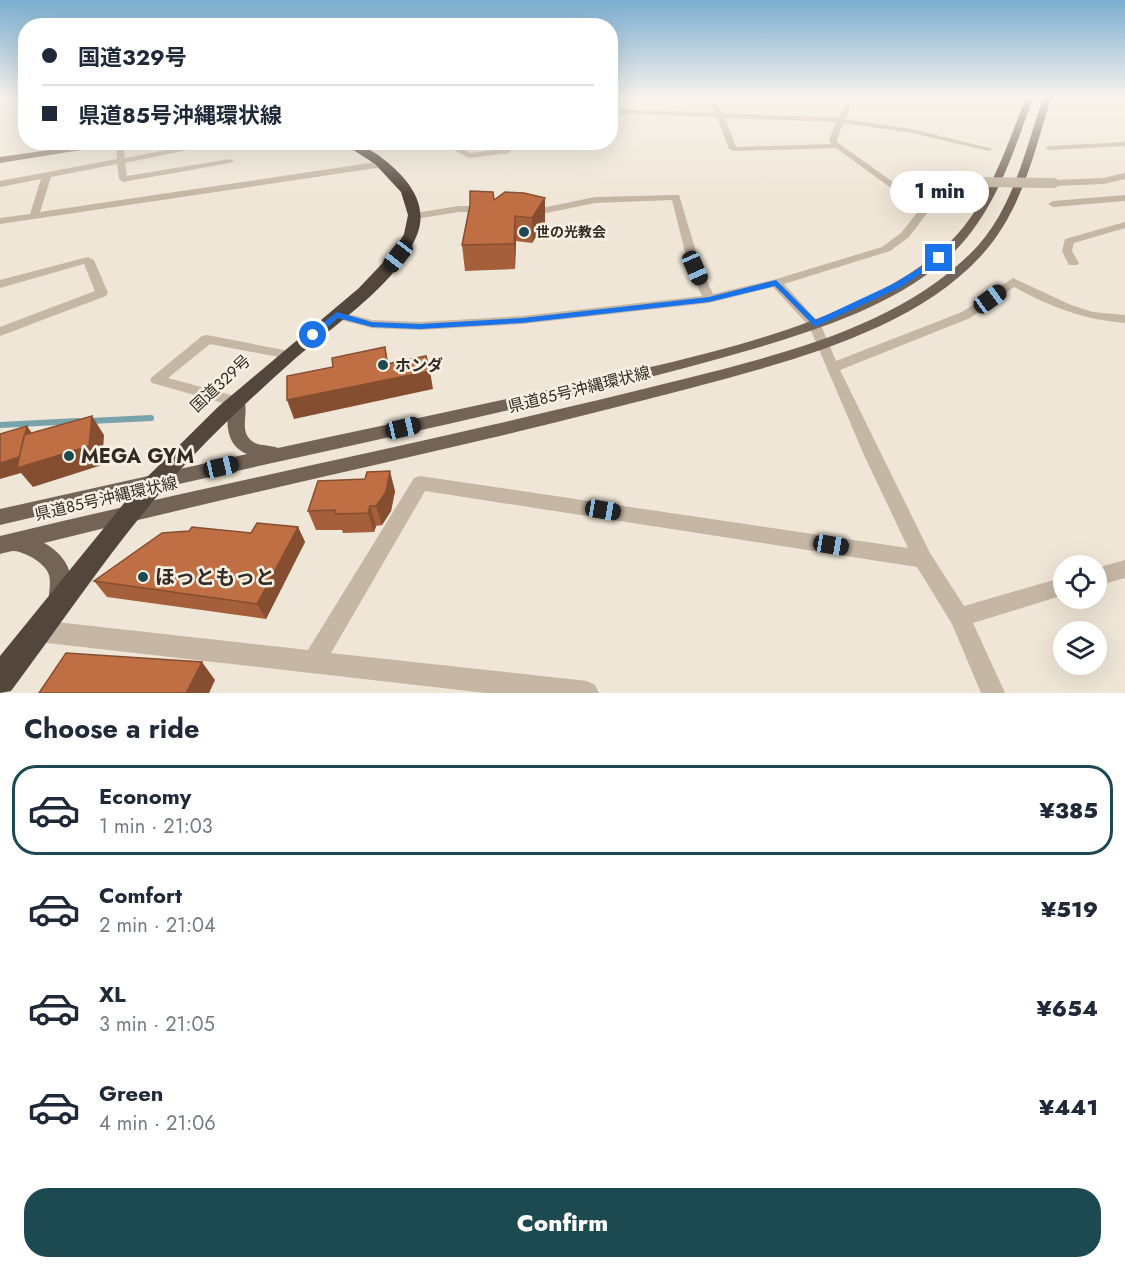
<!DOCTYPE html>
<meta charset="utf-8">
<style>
body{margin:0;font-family:Jost,"Noto Sans JP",sans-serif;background:#f6f6f7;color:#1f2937;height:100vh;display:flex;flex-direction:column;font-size:22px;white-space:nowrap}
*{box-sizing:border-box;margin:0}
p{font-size:20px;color:#747a83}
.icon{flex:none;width:33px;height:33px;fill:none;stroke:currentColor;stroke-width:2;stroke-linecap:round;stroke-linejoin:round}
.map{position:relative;height:693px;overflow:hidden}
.panel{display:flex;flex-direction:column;background:#fff;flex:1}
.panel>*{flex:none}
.guide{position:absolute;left:18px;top:18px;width:600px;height:132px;border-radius:24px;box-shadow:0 6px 24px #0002;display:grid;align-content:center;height:132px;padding:0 24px;background:#fff}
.tools{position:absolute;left:1053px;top:555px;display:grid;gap:12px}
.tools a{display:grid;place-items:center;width:54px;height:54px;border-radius:50%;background:#fff;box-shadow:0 6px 24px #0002;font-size:30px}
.end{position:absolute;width:27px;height:27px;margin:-14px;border:8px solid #1a73e8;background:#fff;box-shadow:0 0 0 3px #fff}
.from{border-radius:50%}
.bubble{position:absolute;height:42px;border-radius:21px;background:#fff;box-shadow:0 6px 24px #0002;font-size:20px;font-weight:800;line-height:42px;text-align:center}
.car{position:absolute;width:18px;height:36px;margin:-18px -9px;border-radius:8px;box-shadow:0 0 4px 2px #0007;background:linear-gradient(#222 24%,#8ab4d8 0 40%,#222 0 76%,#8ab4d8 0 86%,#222 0)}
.guide b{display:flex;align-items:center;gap:21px;height:57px;font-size:22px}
.guide b+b{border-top:2px solid #e0e1e3}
.guide i{width:15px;height:15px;background:#1f2937}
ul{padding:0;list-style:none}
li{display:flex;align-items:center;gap:18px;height:90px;margin:0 12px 9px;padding:0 12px;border:3px solid transparent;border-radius:24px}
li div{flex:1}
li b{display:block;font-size:22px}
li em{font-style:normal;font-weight:800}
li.current{border-color:#1d4951}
li>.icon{width:54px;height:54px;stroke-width:1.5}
h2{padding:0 24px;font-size:27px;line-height:72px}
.cta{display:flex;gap:12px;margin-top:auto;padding:12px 24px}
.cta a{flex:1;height:69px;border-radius:24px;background:#1d4951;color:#fff;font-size:24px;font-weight:800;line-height:69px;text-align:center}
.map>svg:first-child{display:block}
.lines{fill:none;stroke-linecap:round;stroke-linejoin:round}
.stream{stroke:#78a3ab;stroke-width:6}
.street{fill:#c6b7a4;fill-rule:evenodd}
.secondary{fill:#9a8776;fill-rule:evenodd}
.primary{fill:#746457;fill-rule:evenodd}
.highway{fill:#53463d;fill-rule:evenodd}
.street-bridge{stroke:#c6b7a4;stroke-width:10}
.wall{fill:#a55f3b}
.shaded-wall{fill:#864e30}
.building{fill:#c06f45;stroke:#864e30;stroke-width:1.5}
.route{fill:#1a73e8}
.poi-dot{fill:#1d4951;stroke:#f8f0e3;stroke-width:2}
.labels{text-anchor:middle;stroke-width:5;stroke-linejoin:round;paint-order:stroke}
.far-poi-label{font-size:14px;font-weight:bold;fill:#322b25;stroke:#f8f0e3;text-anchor:start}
.poi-label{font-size:16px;font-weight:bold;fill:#322b25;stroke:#f8f0e3;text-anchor:start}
.street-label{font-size:16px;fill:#322b25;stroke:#f8f0e3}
.near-poi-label{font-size:20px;font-weight:bold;fill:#322b25;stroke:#f8f0e3;text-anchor:start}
</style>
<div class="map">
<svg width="1125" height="693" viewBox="0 0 1125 693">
<rect width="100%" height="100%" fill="#efe6d7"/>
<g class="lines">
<path class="stream" d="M90 421 151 418
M0 425 78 421"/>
<path class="street" d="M706 98H713L722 113 838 118 846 103 843 98H850L852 103 845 119 912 129 993 149 989 151 912 133 843 123 837 140 838 143 924 204C942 182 956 184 982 179L986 182 951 190 940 196 909 237 890 251 784 284 821 325 836 361 962 312 1013 278 1071 305 1093 312 1125 315V323C1084 320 1050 307 1014 287L970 318 840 370 930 553 964 606 1064 577V595L973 623 1005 693H981L952 624 917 567 425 491 331 653 587 681 595 685 599 693H486L38 642 30 638 27 631 30 624 38 620 308 650 414 478 420 476 908 548 864 455 809 326 773 287 709 303 522 324 420 330 372 328 333 318 331 315 337 311 372 320 420 322 522 316 702 296 689 268 672 200 595 203 537 215 524 213 522 211 527 208 537 209 595 197 679 195 701 268 713 294 773 280 882 247 901 233 920 209 836 148 733 151 729 149 717 117 610 113V109L715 113ZM725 118 836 122 829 140 831 144 736 147Z
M116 142 123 144 125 158 207 142H226L125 163 127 176 230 159 234 161 230 163 123 182 119 179 117 164 51 177 40 212 383 161 387 164 383 167 0 224V218L30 214 41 179 0 187V181L117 159Z
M439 142H450L470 153 503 149 508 142H516L509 153 469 158Z
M1125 142V146L1049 150 1045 148 1049 146Z
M1125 173V179L1103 184 1054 186 1050 183 1054 180 1103 178Z
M1125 195V201L1053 207 1048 204 1053 201Z
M459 206H487L492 209 487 212H459L415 219 410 216 415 213Z
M1125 222V228L1074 243 1072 251 1079 263 1077 265H1069L1062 251 1065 239Z
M88 257 94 260 108 293 106 296 0 336V327L95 291 84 264 0 288V280Z
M207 335 289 351 296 355 289 359 210 344 168 378 242 398 245 402 242 406 237 407 152 383 150 380 152 377 202 336Z
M1125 560V578L1096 586V568Z"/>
<path class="secondary" d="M105 142H131L0 163V157Z"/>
<path class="primary" d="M1026 98H1033C1012 156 993 220 943 262 888 308 814 331 746 351 671 373 594 391 517 408 345 448 172 484 0 525V509L247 454C225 445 226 422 229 402L231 398H243C251 411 236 433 255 443 262 446 271 445 278 448 375 427 473 407 570 385 683 360 867 324 951 241 989 203 1006 147 1026 98Z
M1043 98H1051C1034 153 1021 214 980 257 910 332 787 362 691 388 629 404 567 420 504 435 351 471 196 505 44 543 69 556 79 582 67 609L59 612 51 609C46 597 52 587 49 575 46 564 26 552 14 551 10 551 4 553 0 554V536C165 496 331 462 496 424 560 409 625 394 688 378 786 353 896 326 970 254 1012 214 1025 151 1043 98Z"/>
<path class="highway" d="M341 142C345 142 351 142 355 142 361 144 369 150 375 153 401 171 431 200 417 235 397 284 337 323 297 357 261 389 225 422 192 457 124 529 70 612 11 691L0 693V656L138 486 219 406 359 288 394 251 404 234 408 215 401 192 375 164Z"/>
<path class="street-bridge" d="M982 182 1054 183"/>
</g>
<path class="wall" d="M494 200 545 222 532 243 516 241 515 269 465 271 462 245Z
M395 491 391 511 382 525 376 526 374 532 343 533 342 530H316L308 511Z
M298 527 305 542 266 619 107 597 94 581 251 533Z"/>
<path class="shaded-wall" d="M545 198V222L532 243V218Z
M515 216 516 241 515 269 514 244Z
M385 347 389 366 430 371 433 389 294 419 287 400 387 364Z
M92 416 104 435 102 465 33 487 21 473 0 479V463L27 426 36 439Z
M390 471 395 491 391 511 382 525 376 506Z
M370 506 376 526 374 532 368 513Z
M298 527 305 542 266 619 257 604Z
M202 662 215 680 209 693H186Z"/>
<path class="building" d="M470 191 493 192 494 200 505 192 524 193 545 198 532 218 515 216 514 244 462 245 470 205Z
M385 347 387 364 426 356 430 371 287 400V376L333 367 332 358Z
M92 416 89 446 17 468 24 435Z
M27 426 19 457 0 463V434Z
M390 471 386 492 376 506H370L368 513 336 514 335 510 308 511 318 481 365 479 367 472Z
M257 523 298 527 257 604 94 581 162 533 189 531 192 527 251 533Z
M66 653 202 662 186 693H39Z"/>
<linearGradient id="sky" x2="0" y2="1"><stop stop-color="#7badd0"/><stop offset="0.5" stop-color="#f8f4ed"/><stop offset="1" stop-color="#f8f4ed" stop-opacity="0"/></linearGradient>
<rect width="1125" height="195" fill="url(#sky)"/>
<path class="route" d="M939 256 942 257V260L901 287 815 327 775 286 709 302 522 323 420 329 372 327 338 318 316 337 308 335 337 312 372 322 420 324 522 318 709 297 776 280 816 320 895 283Z"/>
<g class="poi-dot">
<circle cx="524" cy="232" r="6"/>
<circle cx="383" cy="365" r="6"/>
<circle cx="69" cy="456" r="6"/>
<circle cx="143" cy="577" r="6"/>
</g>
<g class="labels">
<g class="far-poi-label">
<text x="536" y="237">世の光教会</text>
</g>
<g class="poi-label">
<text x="395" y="371">ホンダ</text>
</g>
<g class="street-label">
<text transform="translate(220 383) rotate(-43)" y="6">国道329号</text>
<text transform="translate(579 389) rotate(-14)" y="6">県道85号沖縄環状線</text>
<text transform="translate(106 498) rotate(-13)" y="6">県道85号沖縄環状線</text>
</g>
<g class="near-poi-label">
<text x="81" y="463">MEGA GYM</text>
<text x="155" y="584">ほっともっと</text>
</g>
</g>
</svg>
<div class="tools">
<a><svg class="icon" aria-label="locate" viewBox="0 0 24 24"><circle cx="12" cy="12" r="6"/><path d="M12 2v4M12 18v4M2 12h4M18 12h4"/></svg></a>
<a><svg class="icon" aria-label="layers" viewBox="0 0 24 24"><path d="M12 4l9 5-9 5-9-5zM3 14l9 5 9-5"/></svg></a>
</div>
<i class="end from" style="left:313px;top:335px"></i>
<i class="end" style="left:939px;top:258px"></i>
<div class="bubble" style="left:890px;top:171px;width:99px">1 min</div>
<i class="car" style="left:398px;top:256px;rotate:218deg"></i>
<i class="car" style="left:695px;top:268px;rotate:156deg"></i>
<i class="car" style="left:990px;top:299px;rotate:54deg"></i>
<i class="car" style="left:403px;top:428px;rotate:77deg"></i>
<i class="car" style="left:221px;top:467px;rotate:77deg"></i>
<i class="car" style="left:603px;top:510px;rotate:99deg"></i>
<i class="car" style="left:831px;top:545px;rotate:99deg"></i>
<div class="guide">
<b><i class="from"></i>国道329号</b>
<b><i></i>県道85号沖縄環状線</b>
</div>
</div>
<section class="panel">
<h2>Choose a ride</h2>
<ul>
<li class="current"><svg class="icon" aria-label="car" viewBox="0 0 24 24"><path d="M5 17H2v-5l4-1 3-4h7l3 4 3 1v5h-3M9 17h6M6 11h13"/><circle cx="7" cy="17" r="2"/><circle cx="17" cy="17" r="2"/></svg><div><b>Economy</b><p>1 min · 21:03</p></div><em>¥385</em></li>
<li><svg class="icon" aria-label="car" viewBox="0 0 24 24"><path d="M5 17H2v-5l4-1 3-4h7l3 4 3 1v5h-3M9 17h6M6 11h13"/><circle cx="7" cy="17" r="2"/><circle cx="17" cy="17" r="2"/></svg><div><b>Comfort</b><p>2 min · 21:04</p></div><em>¥519</em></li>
<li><svg class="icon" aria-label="car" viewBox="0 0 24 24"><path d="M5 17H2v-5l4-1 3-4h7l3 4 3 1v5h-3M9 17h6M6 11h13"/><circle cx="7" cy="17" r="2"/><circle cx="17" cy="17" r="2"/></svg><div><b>XL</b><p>3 min · 21:05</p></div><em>¥654</em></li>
<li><svg class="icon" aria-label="car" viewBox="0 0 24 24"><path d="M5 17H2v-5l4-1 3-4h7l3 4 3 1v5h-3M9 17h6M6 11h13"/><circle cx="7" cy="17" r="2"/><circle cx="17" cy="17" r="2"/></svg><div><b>Green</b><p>4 min · 21:06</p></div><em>¥441</em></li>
</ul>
<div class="cta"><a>Confirm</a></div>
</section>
